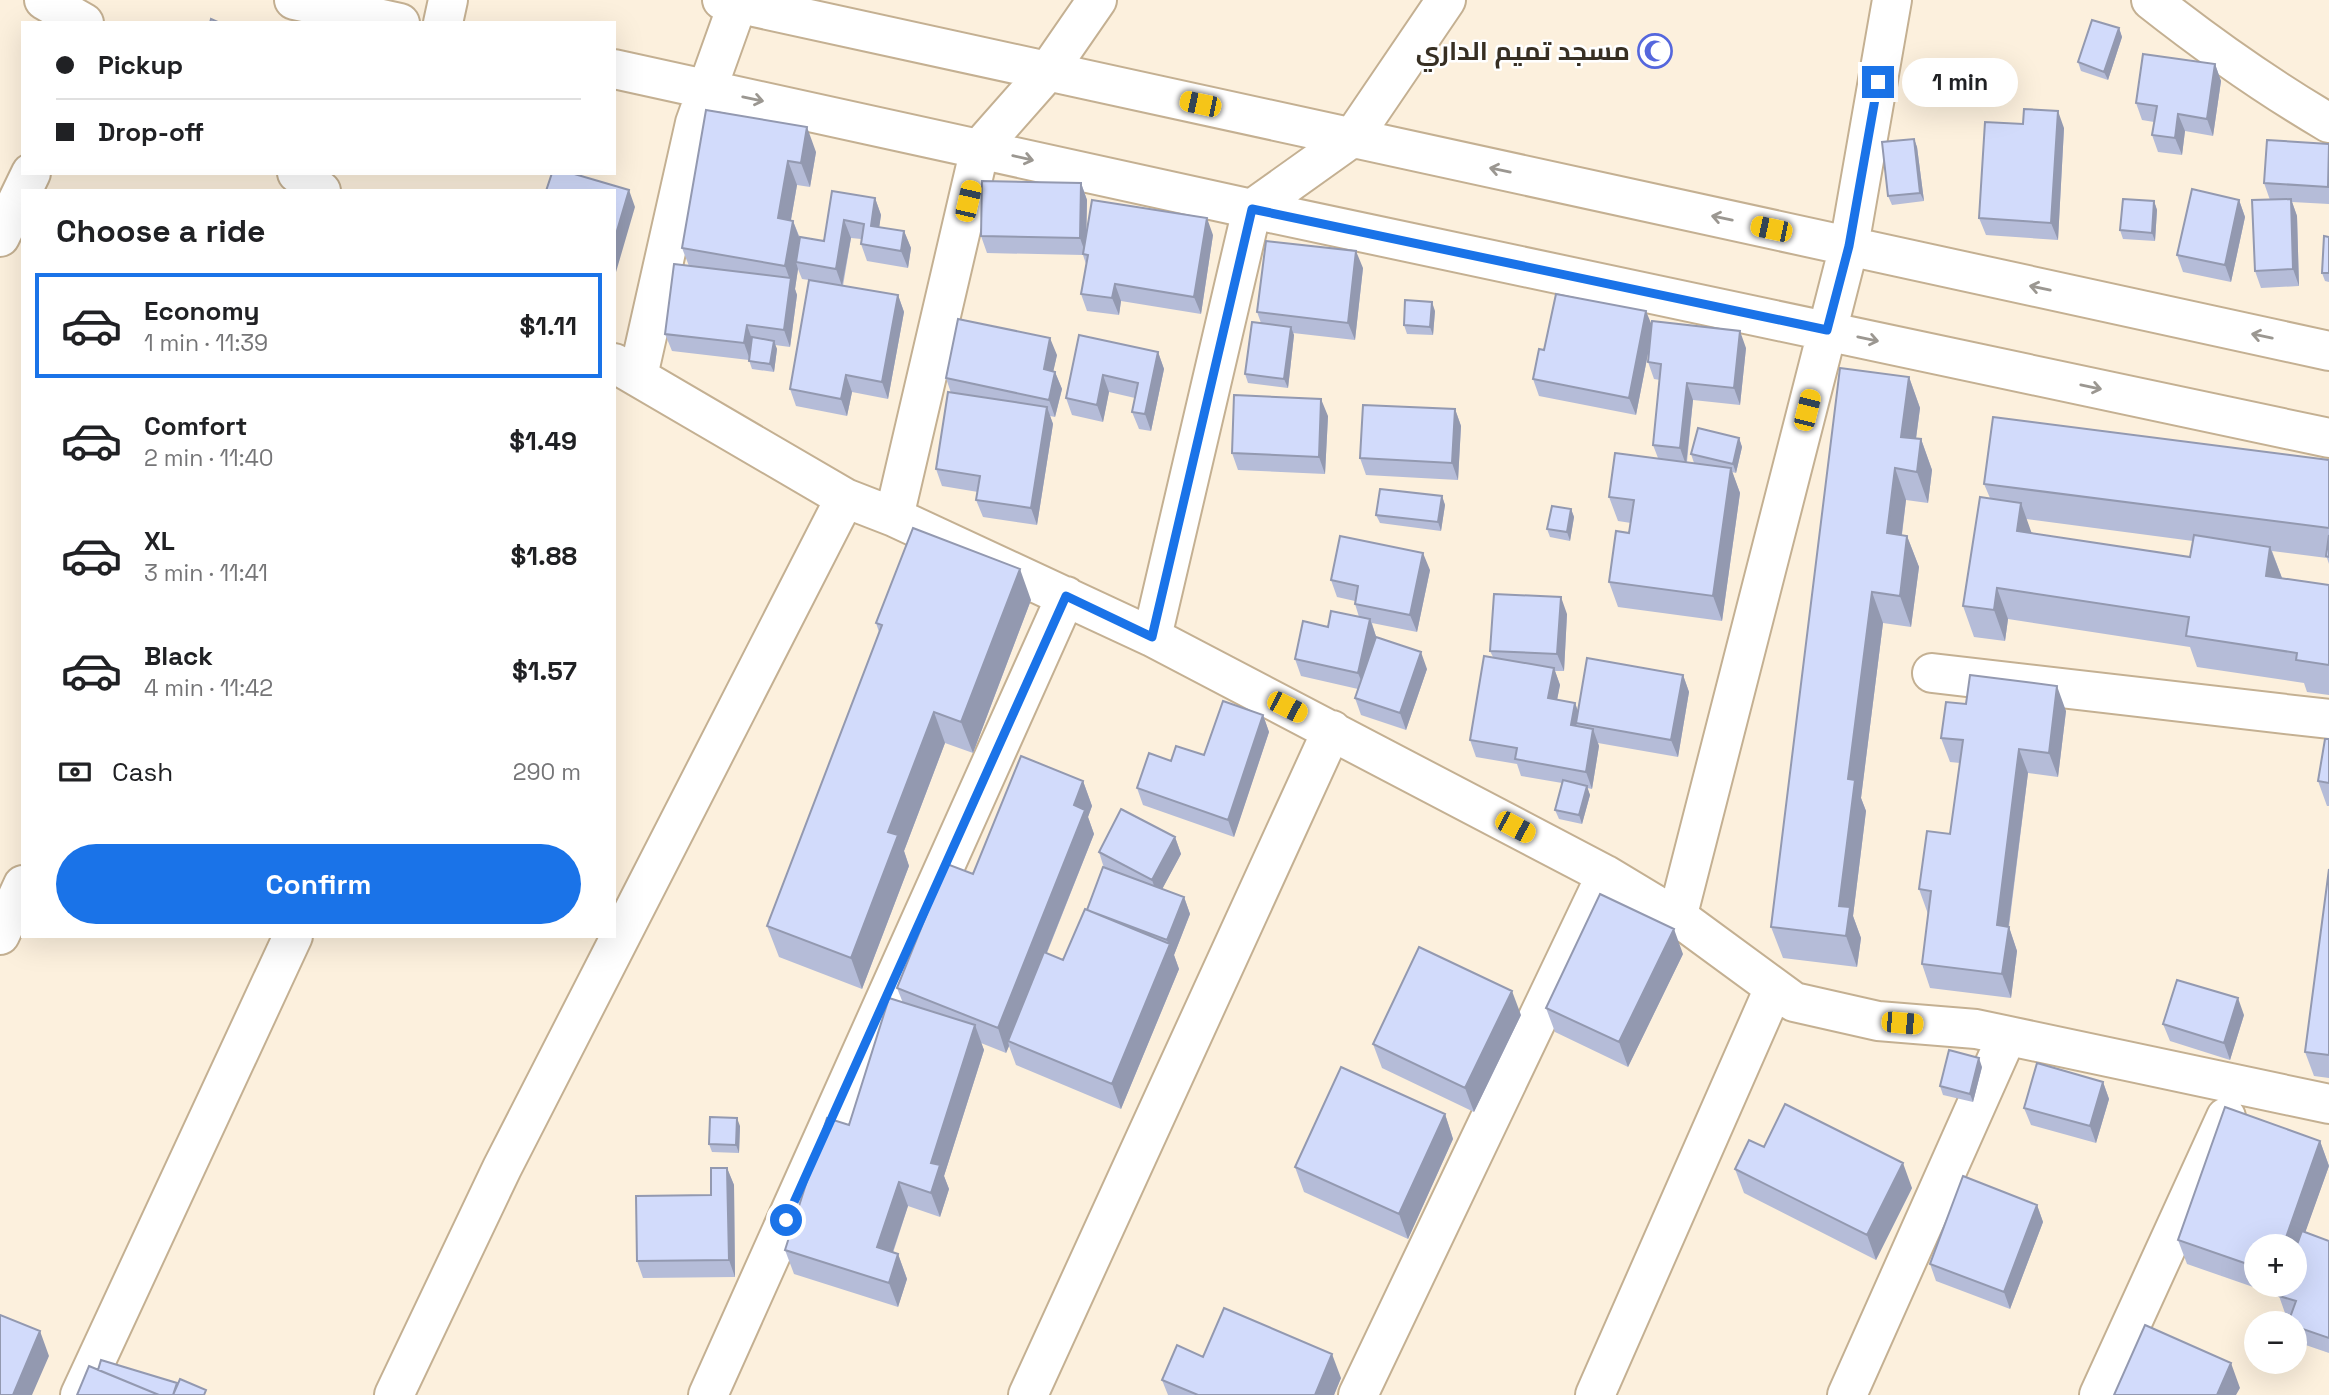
<!DOCTYPE html>
<meta charset="utf-8">
<style>
body{margin:0;font-family:"Space Grotesk",Cairo,sans-serif;background:#f2f2f2;color:#202124;height:100vh;display:flex;flex-direction:column;font-size:26px;white-space:nowrap}
*{box-sizing:border-box;margin:0}
p{font-size:23px;color:#757577}
.icon{flex:none;width:38px;height:38px;fill:none;stroke:currentColor;stroke-width:2;stroke-linecap:round;stroke-linejoin:round}
.map{position:relative;flex:1;overflow:hidden}
.side{position:absolute;left:21px;top:189px;width:595px;height:749px;display:flex;flex-direction:column;background:#fff;border-radius:0px;box-shadow:0 7px 28px #0002}
.side>*{flex:none}
.banner{position:absolute;left:21px;top:21px;width:595px;height:154px;border-radius:0px;box-shadow:0 7px 28px #0002;display:grid;align-content:center;height:154px;padding:0 35px;background:#fff}
.fabs{position:absolute;left:2244px;top:1234px;display:grid;gap:14px}
.fabs a{display:grid;place-items:center;width:63px;height:63px;border-radius:50%;background:#fff;box-shadow:0 7px 28px #0002;font-size:35px}
.end{position:absolute;width:32px;height:32px;margin:-16px;border:9px solid #1a73e8;background:#fff;box-shadow:0 0 0 4px #fff}
.from{border-radius:50%}
.bubble{position:absolute;height:49px;border-radius:24px;background:#fff;box-shadow:0 7px 28px #0002;font-size:23px;font-weight:800;line-height:49px;text-align:center}
.car{position:absolute;width:21px;height:42px;margin:-21px -10px;border-radius:9px;box-shadow:0 0 5px 2px #0007;background:linear-gradient(#f5c518 24%,#345 0 40%,#f5c518 0 76%,#345 0 86%,#f5c518 0)}
.banner b{display:flex;align-items:center;gap:24px;height:66px;font-size:26px}
.banner b+b{border-top:2px solid #e0e0e0}
.banner i{width:18px;height:18px;background:#202124}
ul{padding:0;list-style:none}
li{display:flex;align-items:center;gap:21px;height:105px;margin:0 14px 10px;padding:0 21px;border:4px solid transparent;border-radius:0px}
li div{flex:1}
li b{display:block;font-size:26px}
li em{font-style:normal;font-weight:800}
li.selected{border-color:#1a73e8}
li>.icon{width:63px;height:63px;stroke-width:1.5}
h2{padding:0 35px;font-size:32px;line-height:84px}
.pay{display:flex;align-items:center;gap:18px;height:77px;padding:0 35px;font-size:26px}
.pay p{margin-inline-start:auto}
.button{display:flex;gap:14px;margin-top:auto;padding:14px 35px}
.button a{flex:1;height:80px;border-radius:42px;background:#1a73e8;color:#fff;font-size:28px;font-weight:800;line-height:80px;text-align:center}
.map>svg:first-child{display:block}
.lines{fill:none;stroke-linecap:round;stroke-linejoin:round}
.minor-casing{stroke:#c4b092;stroke-width:42}
.minor{stroke:#fff;stroke-width:38}
.wall{fill:#b5bcd8;fill-rule:evenodd}
.shaded-wall{fill:#9399b0}
.building{fill:#d2dbfb;stroke:#9399b0;stroke-width:2}
.oneway{stroke:#9b9791}
.route{stroke:#1a73e8;stroke-width:9}
.labels{text-anchor:middle;stroke-width:5;stroke-linejoin:round;paint-order:stroke}
.poi-label{font-size:26px;font-weight:bold;fill:#372f23;stroke:#fff;text-anchor:end}
</style>
<div class="map">
<svg width="2329" height="1395" viewBox="0 0 2329 1395">
<rect width="100%" height="100%" fill="#fcf0dd"/>
<g class="lines">
<g class="minor-casing">
<path id="minor" d="M44 0 84 23
M294 0 400 23
M722 0 2329 351
M2151 0C2208 45 2266 86 2329 123
M443 23 448 0
M614 69 1252 209 2329 438
M297 173 321 191
M0 237 31 173
M614 363 845 498 894 517 1152 637 1606 875 1689 925 1794 1002 1878 1021 1976 1029 2329 1104
M638 376 695 123 739 0
M894 517 980 148 1048 71 1097 0
M1152 637 1252 209 1353 137 1446 0
M1932 673 2329 719
M1677 918 1849 246 1892 0
M0 935 23 885
M80 1395 293 936
M394 1395 502 1168 845 498
M708 1395 1066 596
M1028 1395 1332 730
M1358 1395 1606 875
M1595 1395 1774 988
M1847 1395 2007 1036
M2099 1395 2226 1117"/>
</g>
<use href="#minor" class="minor"/>
</g>
<path class="wall" d="M2119 28 2122 37 2108 80 2081 71 2078 62Z
M2215 64 2221 81 2213 136 2185 131 2182 155 2158 152 2152 135 2154 122 2142 120 2136 103Z
M706 110 816 152 810 187 797 185 791 220 793 221 800 238 824 241 832 191 875 198 881 215 879 227 904 231 911 248 908 268 867 261 861 244V239L851 238 843 286 898 295 904 312 888 399 852 392 847 416 796 406 790 389 809 280 802 279 798 269 795 289 797 295 790 347 775 345 777 349 774 372 752 369 749 360 672 351 665 334 689 266 682 248Z
M2064 128 2058 240 1986 235 1979 218Z
M1914 139 1917 147 1924 201 1892 205 1888 196Z
M2329 144V204L2292 202 2297 216 2299 286 2261 288 2255 271 2270 200 2264 183Z
M1081 183 1087 200 1086 232 1213 235 1201 314 1121 301 1119 315 1087 311 1081 294 1086 264 1083 255 987 253 981 236Z
M2239 200 2245 217 2231 282 2183 272 2177 255Z
M2154 201 2157 210 2155 241 2123 239 2120 230Z
M2329 237V282L2325 281 2322 273Z
M1363 268 1355 340 1293 333 1294 335 1288 388 1248 383 1245 374 1261 323 1257 312Z
M1435 311 1433 335 1407 334 1404 325Z
M1652 326 1746 348 1740 405 1693 400 1687 462 1700 464 1694 463 1691 454 1739 438 1742 447 1736 473 1732 472 1740 493 1722 621 1618 607 1609 582 1629 533 1631 523 1618 521 1609 497 1658 458 1653 445 1660 380 1654 379 1648 362 1650 343 1636 415 1539 396 1533 379 1544 350Z
M1079 335 1158 352 1164 369 1151 431 1139 429 1132 412 1135 398 1109 392 1103 422 1072 415 1066 398Z
M1057 355 1053 371 1055 372 1062 389 1055 417 1050 416 1053 424 1037 525 983 517 976 500 978 492 942 486 936 469 951 393 946 378Z
M1909 377 1920 408 1916 439H1921L1932 470 1928 503 1906 500 1902 535 1907 536 1919 567 1911 627 1883 623 1861 798 1866 811 1853 916 1861 938 1857 967 1783 958 1771 927Z
M1455 409 1461 426 1458 480 1366 475 1360 458Z
M1328 416 1325 474 1238 470 1232 453Z
M2329 460V564L2327 558 2272 551 2282 578 2329 585V695L2307 692 2304 683 2197 667 2190 647 2008 619 2005 641 1974 637 1963 606 1990 498 1984 484ZM2026 519 2193 541 2190 557 2031 533Z
M1442 496 1445 505 1441 531 1380 523 1376 515Z
M1571 509 1574 517 1570 541 1550 537 1547 529Z
M1430 570 1417 632 1372 623 1376 637 1427 669 1406 730 1361 715 1355 698 1358 689 1301 676 1295 659 1328 627 1359 617 1355 604V601L1337 597 1331 580Z
M1031 600 973 753 945 743 904 851 909 866 862 989 779 957 767 926 879 632 876 623Z
M1567 614 1564 671H1555L1560 685 1557 700 1575 703 1578 711 1683 675 1689 692 1678 757 1598 743 1599 746 1592 789 1587 788 1590 795 1582 824 1559 819 1555 810 1562 783 1521 776 1517 764 1476 757 1470 740 1493 657 1490 651Z
M1966 704 2066 711 2058 777 2028 773 2009 927 2017 951 2011 998 1930 988 1922 964 1928 914 1919 889 1950 834 1960 763 1950 762 1941 738Z
M1263 715 1269 732 1234 837 1143 805 1137 788 1171 761 1204 755Z
M2329 739V806H2327L2318 781Z
M1083 781 1092 806 1088 817 1094 834 1047 953 1063 960 1087 910 1104 868 1099 852 1175 837 1181 854 1162 889 1184 897 1190 914 1174 955 1179 969 1121 1109 1016 1065 1009 1046 1006 1053 981 1043 984 1050 944 1176 949 1189 940 1217 908 1206 893 1253 898 1254 907 1279 898 1307 794 1274 785 1250 849 1125 903 1003 897 988 973 874Z
M2329 869V1078L2314 1076 2305 1052Z
M1683 954 1628 1067 1555 1032 1546 1008Z
M1521 1015 1474 1112 1382 1068 1373 1044Z
M2244 1015 2230 1060 2170 1041 2163 1024Z
M1982 1067 1973 1102 1943 1095 1940 1086Z
M2103 1082 2109 1099 2096 1143 2031 1125 2024 1108Z
M1445 1114 1453 1139 1408 1239 1304 1192 1295 1167Z
M740 1126 739 1153 712 1152 709 1144Z
M2320 1141 2329 1166 2305 1232 2329 1241V1353L2294 1341V1323L2291 1315 2285 1313 2279 1296 2187 1264 2178 1240ZM2256 1246 2294 1284H2256Z
M1764 1147 1912 1188 1876 1260 1744 1193 1735 1169Z
M727 1168 734 1185 735 1277 643 1278 637 1261 711 1195Z
M2037 1205 2043 1222 2010 1309 1936 1281 1930 1264Z
M1203 1357 1341 1378 1334 1395H1168L1162 1380Z"/>
<path class="shaded-wall" d="M2119 28 2122 37 2108 80 2104 72Z
M2215 64 2221 81 2213 136 2207 119Z
M2058 111 2064 128 2058 240 2051 223Z
M2178 114 2185 131 2182 155 2175 138Z
M807 127 816 152 810 187 801 163Z
M1914 139 1917 147 1924 201 1920 193Z
M788 161 797 185 787 242 778 218Z
M1081 183 1087 200 1086 255 1080 238Z
M629 190 635 207 614 279V241Z
M875 198 881 215 877 243 871 226Z
M2291 199 2297 216 2299 286 2293 269Z
M2239 200 2245 217 2231 282 2225 265Z
M2154 201 2157 210 2155 241 2152 233Z
M1207 218 1213 235 1201 314 1194 297Z
M844 220 851 238 842 286 836 269Z
M793 221 802 245 796 262 798 269 795 289 797 295 790 347 784 330 790 280 785 266Z
M904 231 911 248 908 268 901 251Z
M1356 251 1363 268 1355 340 1348 323Z
M1115 284 1121 301 1119 315 1112 298Z
M898 295 904 312 888 399 882 382Z
M1432 302 1435 311 1433 335 1430 327Z
M1646 311 1653 328 1636 415 1629 398Z
M747 325 753 342 750 360 744 343Z
M1291 327 1294 335 1288 388 1284 379Z
M1740 331 1746 348 1740 405 1734 388Z
M1050 338 1057 355 1050 386 1044 369Z
M774 341 777 349 774 372 770 364Z
M1158 352 1164 369 1151 431 1145 414Z
M1055 372 1062 389 1055 417 1049 400Z
M846 375 852 392 847 416 841 399Z
M1103 375 1109 392 1103 422 1097 405Z
M1909 377 1920 408 1912 468 1901 437Z
M1687 383 1693 400 1686 465 1680 448Z
M1321 399 1328 416 1325 474 1319 457Z
M1047 407 1053 424 1037 525 1031 508Z
M1455 409 1461 426 1458 480 1452 463Z
M1739 438 1742 447 1736 473 1733 464Z
M1921 439 1932 470 1928 503 1917 472Z
M1731 468 1740 493 1722 621 1713 596Z
M1895 468 1906 500 1898 564 1887 533Z
M1442 496 1445 505 1441 531 1438 522Z
M2021 503 2032 534 2017 531Z
M1571 509 1574 517 1570 541 1567 532Z
M1907 536 1919 567 1911 627 1900 596Z
M2270 547 2282 578 2266 576Z
M1423 553 1430 570 1417 632 1410 615Z
M1020 569 1031 600 973 753 961 722Z
M1997 588 2008 619 2005 641 1994 610Z
M1872 592 1883 623 1861 798 1866 811 1853 916 1861 938 1857 967 1846 936 1839 906 1848 779Z
M1561 597 1567 614 1564 671 1557 654Z
M1370 619 1376 636 1365 690 1358 673Z
M1421 652 1427 669 1406 730 1400 713Z
M1554 668 1560 685 1554 715 1548 698Z
M1683 675 1689 692 1678 757 1671 740Z
M2057 686 2066 711 2058 777 2049 753Z
M1575 703 1581 720 1576 723 1579 733 1571 725Z
M934 712 945 743 904 851 909 866 862 989 851 958 888 832Z
M1263 715 1269 732 1234 837 1228 820Z
M1593 729 1599 746 1592 789 1586 772Z
M2019 749 2028 773 2008 930 2009 927 2017 951 2011 998 2002 974 1997 925Z
M1083 781 1092 806 1088 817 1094 834 1011 1042 1008 1041 1009 1046 1006 1053 998 1028 1074 805Z
M1587 786 1590 795 1582 824 1579 815Z
M1175 837 1181 854 1158 897 1152 880Z
M1184 897 1190 914 1174 955 1179 969 1121 1109 1112 1084 1169 947 1167 940Z
M1674 929 1683 954 1628 1067 1619 1042Z
M1512 991 1521 1015 1474 1112 1465 1088Z
M2238 998 2244 1015 2230 1060 2224 1043Z
M975 1025 984 1050 944 1176 949 1189 940 1217 931 1193V1163Z
M1979 1058 1982 1067 1973 1102 1970 1094Z
M2103 1082 2109 1099 2096 1143 2090 1126Z
M1445 1114 1453 1139 1408 1239 1399 1214Z
M737 1118 740 1126 739 1153 736 1145Z
M2320 1141 2329 1166 2294 1264V1246H2283Z
M1903 1163 1912 1188 1876 1260 1867 1235Z
M727 1168 734 1185 735 1277 729 1260Z
M899 1182 908 1206 886 1272 877 1247Z
M2037 1205 2043 1222 2010 1309 2004 1292Z
M898 1254 907 1279 898 1307 889 1283Z
M2278 1284H2287L2282 1297Z
M40 1331 49 1356 32 1395H13Z
M1332 1354 1341 1378 1334 1395H1315Z
M2231 1363 2240 1388 2236 1395H2217Z"/>
<path class="building" d="M211 19 220 23H210Z
M2092 20 2119 28 2104 72 2078 62Z
M2143 54 2215 64 2207 119 2178 114 2175 138 2152 135 2157 106 2136 103Z
M2024 109 2058 111 2051 223 1979 218 1985 122 2023 124Z
M706 110 807 127 801 163 788 161 778 218 793 221 785 266 682 248Z
M1914 139 1920 193 1888 196 1882 142Z
M2267 140 2329 144 2328 187 2264 183Z
M552 173H571L629 190 614 241V191H546Z
M982 181 1081 183 1080 238 981 236Z
M2192 189 2239 200 2225 265 2177 255Z
M832 191 875 198 871 226 904 231 901 251 861 244 864 224 844 220 836 269 796 262 800 237 824 241Z
M2123 199 2154 201 2152 233 2120 230Z
M2291 199 2293 269 2255 271 2252 200Z
M1092 200 1207 218 1194 297 1115 284 1112 298 1081 294 1088 255 1083 254Z
M2324 236 2329 237V273H2322Z
M1266 241 1356 251 1348 323 1257 312Z
M674 264 791 278 784 330 747 325 744 343 665 334Z
M809 280 898 295 882 382 846 375 841 399 790 389Z
M1556 294 1646 311 1629 398 1533 379 1539 349 1544 350Z
M1405 300 1432 302 1430 327 1404 325Z
M958 319 1050 338 1044 369 1055 372 1049 400 946 378Z
M1652 321 1740 331 1734 388 1687 383 1680 448 1653 445 1661 364 1648 362Z
M1252 322 1291 327 1284 379 1245 374Z
M1079 335 1158 352 1145 414 1132 412 1138 383 1103 375 1097 405 1066 398Z
M752 337 774 341 770 364 749 361Z
M1840 368 1909 377 1901 437 1921 439 1917 472 1895 468 1887 533 1907 536 1900 596 1872 592 1848 779 1855 780 1839 906 1850 907 1846 936 1771 927Z
M948 392 1047 407 1031 508 976 500 980 476 936 469Z
M1234 395 1321 399 1319 457 1232 453Z
M1363 405 1455 409 1452 463 1360 458Z
M1993 417 2329 460V528L1984 484Z
M1698 428 1739 438 1733 464 1691 454Z
M1615 453 1731 468 1713 596 1609 582 1616 531 1629 533 1634 500 1609 497Z
M1380 489 1442 496 1438 522 1376 515Z
M1980 497 2021 503 2017 531 2190 557 2194 535 2270 547 2266 576 2329 585V665L2296 660 2297 653 2186 636 2189 617 1997 588 1994 610 1963 606Z
M1552 506 1571 509 1567 532 1547 529Z
M913 528 1020 569 961 722 934 712 888 832 898 835 851 958 767 926 882 625 876 623Z
M2329 535V557L2326 556Z
M1340 536 1423 553 1410 615 1355 604 1358 586 1331 580Z
M1494 594 1561 597 1557 654 1490 651Z
M1331 611 1370 619 1358 673 1295 659 1303 621 1328 627Z
M1376 637 1421 652 1400 713 1355 698Z
M1484 656 1554 668 1548 698 1575 703 1571 725 1593 729 1586 772 1515 759 1517 748 1470 740Z
M1587 658 1683 675 1671 740 1576 723Z
M1970 675 2057 686 2049 753 2019 749 1997 925 2009 927 2002 974 1922 964 1931 891 1919 889 1927 831 1950 834 1963 740 1941 738 1946 702 1966 704Z
M1223 701 1263 715 1228 820 1137 788 1149 753 1171 761 1176 746 1204 755Z
M2325 739H2329V783L2318 781Z
M1021 756 1083 781 1074 805 1085 810 998 1028 897 988 947 864 973 874Z
M1563 780 1587 786 1579 815 1555 810Z
M1121 809 1175 837 1152 880 1099 852Z
M1103 867 1184 897 1167 940 1087 910Z
M2329 869V1055L2305 1052Z
M1600 894 1674 929 1619 1042 1546 1008Z
M1085 909 1170 944 1112 1084 1008 1041 1044 952 1063 960Z
M1419 947 1512 991 1465 1088 1373 1044Z
M2177 980 2238 998 2224 1043 2163 1024Z
M889 998 975 1025 931 1163 940 1165 931 1193 899 1182 877 1247 898 1254 889 1283 785 1250 827 1118 849 1125Z
M1949 1050 1979 1058 1970 1094 1940 1086Z
M2037 1063 2103 1082 2090 1126 2024 1108Z
M1341 1067 1445 1114 1399 1214 1295 1167Z
M1785 1104 1903 1163 1867 1235 1735 1169 1749 1140 1764 1147Z
M2225 1107 2320 1141 2283 1246H2256V1267L2178 1240Z
M710 1117 737 1118 736 1145 709 1144Z
M711 1168H727L729 1260 637 1261 636 1196 711 1195Z
M1963 1176 2037 1205 2004 1292 1930 1264Z
M2302 1231 2329 1241V1338L2294 1326V1323H2288L2296 1301 2279 1296 2283 1284H2294V1253Z
M1224 1308 1332 1354 1315 1395H1198L1162 1380 1177 1345 1203 1357Z
M0 1315 40 1331 13 1395H0Z
M2145 1325 2231 1363 2217 1395H2114Z
M101 1360 177 1383 173 1395H159L98 1370Z
M89 1366 159 1395H77Z
M180 1379 206 1390 204 1395H173Z"/>
<defs><path id="oneway-shaft" d="M-6 0H5M1.5-3L5.5 0L1.5 3" fill="none" stroke-width="1.6" stroke-linecap="round" stroke-linejoin="round" transform="scale(1.75)"/></defs>
<g class="oneway">
<use href="#oneway-shaft" transform="translate(753 99) rotate(12)"/>
<use href="#oneway-shaft" transform="translate(1023 158) rotate(13)"/>
<use href="#oneway-shaft" transform="translate(1500 170) rotate(-168)"/>
<use href="#oneway-shaft" transform="translate(1722 218) rotate(-168)"/>
<use href="#oneway-shaft" transform="translate(2040 288) rotate(-168)"/>
<use href="#oneway-shaft" transform="translate(2262 336) rotate(-168)"/>
<use href="#oneway-shaft" transform="translate(1868 339) rotate(12)"/>
<use href="#oneway-shaft" transform="translate(2091 387) rotate(12)"/>
</g>
<g class="lines">
<path class="route" d="M786 1220 1066 596 1152 637 1252 209 1827 330 1849 246 1878 82"/>
</g>
<defs>
<g id="mosque-ring" transform="scale(1.75)"><circle r="9.5" fill="#fff" stroke="#5567dd" stroke-width="1.5"/><path d="M3.5-4.9A6 6 0 1 0 3.5 4.9A5 5 0 1 1 3.5-4.9Z" fill="#5567dd"/></g>
</defs>
<g fill-rule="evenodd">
<use href="#mosque-ring" x="1655" y="51"/>
</g>
<g class="labels">
<g class="poi-label">
<text x="1630" y="60">مسجد تميم الداري</text>
</g>
</g>
</svg>
<div class="fabs">
<a>+</a>
<a>−</a>
</div>
<i class="end from" style="left:786px;top:1220px"></i>
<i class="end" style="left:1878px;top:82px"></i>
<div class="bubble" style="left:1902px;top:58px;width:116px">1 min</div>
<i class="car" style="left:1200px;top:104px;rotate:282deg"></i>
<i class="car" style="left:968px;top:201px;rotate:13deg"></i>
<i class="car" style="left:1771px;top:229px;rotate:282deg"></i>
<i class="car" style="left:1807px;top:410px;rotate:14deg"></i>
<i class="car" style="left:1287px;top:707px;rotate:117deg"></i>
<i class="car" style="left:1515px;top:827px;rotate:118deg"></i>
<i class="car" style="left:1902px;top:1023px;rotate:95deg"></i>
<div class="banner">
<b><i class="from"></i>Pickup</b>
<b><i></i>Drop-off</b>
</div>
<section class="side">
<h2>Choose a ride</h2>
<ul>
<li class="selected"><svg class="icon" aria-label="car" viewBox="0 0 24 24"><path d="M5 17H2v-5l4-1 3-4h7l3 4 3 1v5h-3M9 17h6M6 11h13"/><circle cx="7" cy="17" r="2"/><circle cx="17" cy="17" r="2"/></svg><div><b>Economy</b><p>1 min · 11:39</p></div><em>$1.11</em></li>
<li><svg class="icon" aria-label="car" viewBox="0 0 24 24"><path d="M5 17H2v-5l4-1 3-4h7l3 4 3 1v5h-3M9 17h6M6 11h13"/><circle cx="7" cy="17" r="2"/><circle cx="17" cy="17" r="2"/></svg><div><b>Comfort</b><p>2 min · 11:40</p></div><em>$1.49</em></li>
<li><svg class="icon" aria-label="car" viewBox="0 0 24 24"><path d="M5 17H2v-5l4-1 3-4h7l3 4 3 1v5h-3M9 17h6M6 11h13"/><circle cx="7" cy="17" r="2"/><circle cx="17" cy="17" r="2"/></svg><div><b>XL</b><p>3 min · 11:41</p></div><em>$1.88</em></li>
<li><svg class="icon" aria-label="car" viewBox="0 0 24 24"><path d="M5 17H2v-5l4-1 3-4h7l3 4 3 1v5h-3M9 17h6M6 11h13"/><circle cx="7" cy="17" r="2"/><circle cx="17" cy="17" r="2"/></svg><div><b>Black</b><p>4 min · 11:42</p></div><em>$1.57</em></li>
</ul>
<div class="pay"><svg class="icon" aria-label="cash" viewBox="0 0 24 24"><path d="M3 7h18v10H3z"/><circle cx="12" cy="12" r="2"/></svg>Cash<p>290 m</p></div>
<div class="button"><a>Confirm</a></div>
</section>
</div>
